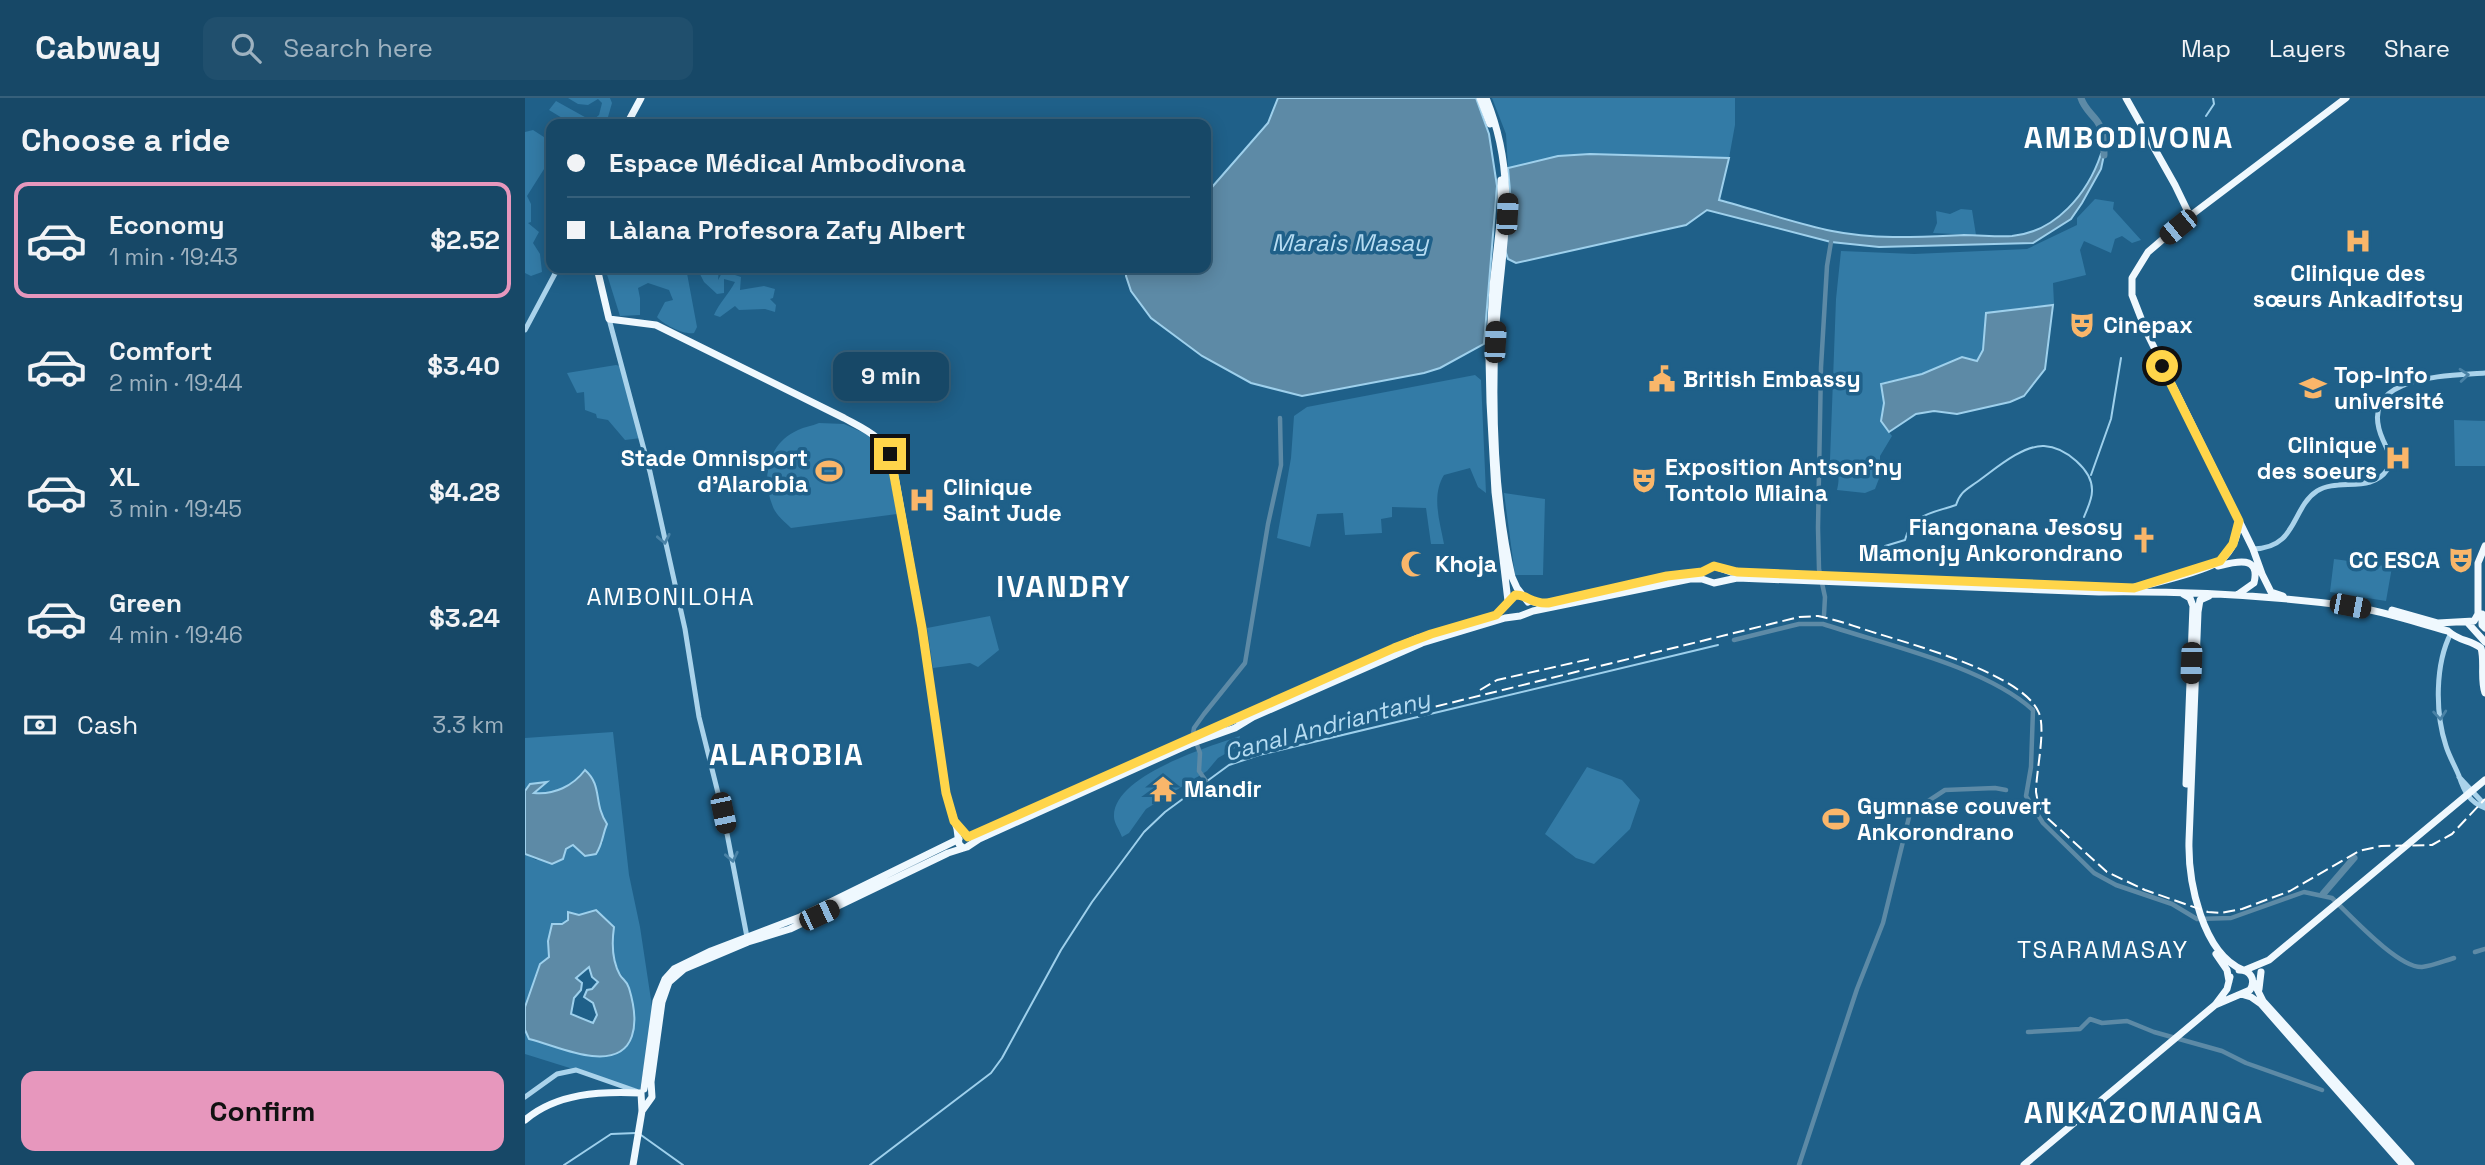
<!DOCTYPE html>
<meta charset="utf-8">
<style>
body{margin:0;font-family:"Space Grotesk",sans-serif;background:#204f6d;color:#f1f3f6;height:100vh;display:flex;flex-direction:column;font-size:26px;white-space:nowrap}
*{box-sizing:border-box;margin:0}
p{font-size:23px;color:#9eb2c0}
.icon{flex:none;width:38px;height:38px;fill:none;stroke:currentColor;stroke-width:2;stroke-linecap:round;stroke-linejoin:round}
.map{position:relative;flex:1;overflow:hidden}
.drawer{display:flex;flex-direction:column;background:#174867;width:525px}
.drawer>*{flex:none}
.hud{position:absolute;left:21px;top:21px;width:665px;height:154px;border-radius:14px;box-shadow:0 4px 18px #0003,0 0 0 2px #36607b;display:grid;align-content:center;height:154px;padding:0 21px;background:#174867}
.end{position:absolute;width:32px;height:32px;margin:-16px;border:9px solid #ffd54a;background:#111;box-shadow:0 0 0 4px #111}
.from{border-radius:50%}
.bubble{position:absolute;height:49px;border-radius:14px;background:#174867;box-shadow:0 4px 18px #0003,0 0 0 2px #36607b;font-size:23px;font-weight:600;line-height:49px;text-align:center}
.car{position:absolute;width:21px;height:42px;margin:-21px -10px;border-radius:9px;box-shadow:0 0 5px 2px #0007;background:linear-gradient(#222 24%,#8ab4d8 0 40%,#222 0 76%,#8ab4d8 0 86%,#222 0)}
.hud b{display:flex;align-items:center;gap:24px;height:66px;font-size:26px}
.hud b+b{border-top:2px solid #36607b}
.hud i{width:18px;height:18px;background:#f1f3f6}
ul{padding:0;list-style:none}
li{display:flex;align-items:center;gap:21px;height:116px;margin:0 14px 10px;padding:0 7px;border:4px solid transparent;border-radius:14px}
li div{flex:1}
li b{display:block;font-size:26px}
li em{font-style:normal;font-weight:600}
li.current{border-color:#e797bd}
li>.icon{width:63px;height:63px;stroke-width:1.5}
h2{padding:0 21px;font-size:32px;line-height:84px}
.pay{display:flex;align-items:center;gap:18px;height:77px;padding:0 21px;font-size:26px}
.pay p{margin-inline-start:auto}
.button{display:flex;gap:14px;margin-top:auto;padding:14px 21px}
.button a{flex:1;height:80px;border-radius:14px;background:#e797bd;color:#111;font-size:28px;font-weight:600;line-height:80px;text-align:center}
header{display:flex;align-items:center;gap:42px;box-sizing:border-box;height:98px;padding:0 35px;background:#174867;border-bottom:2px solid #36607b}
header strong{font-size:33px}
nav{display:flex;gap:38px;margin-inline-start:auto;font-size:24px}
.search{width:490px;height:63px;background:#204f6d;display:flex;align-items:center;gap:18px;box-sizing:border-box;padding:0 24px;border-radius:14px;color:#9eb2c0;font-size:26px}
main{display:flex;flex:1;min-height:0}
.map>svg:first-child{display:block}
.green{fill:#337ba6}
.water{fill:#5d8aa6;stroke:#9ed0ec;stroke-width:2;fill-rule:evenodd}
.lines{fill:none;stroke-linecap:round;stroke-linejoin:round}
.stream{stroke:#9ed0ec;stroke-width:2}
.canal{stroke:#5d8aa6;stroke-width:4.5}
.river{stroke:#5d8aa6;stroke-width:7}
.minor{stroke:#aad3eb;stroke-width:5}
.major{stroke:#eff8fe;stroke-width:7}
.rail{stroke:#fff;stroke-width:2;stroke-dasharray:12 5;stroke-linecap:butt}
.oneway{stroke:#4982a6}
.route{stroke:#ffd54a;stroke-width:9}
.labels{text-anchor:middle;stroke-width:7;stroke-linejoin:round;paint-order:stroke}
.poi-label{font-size:23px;font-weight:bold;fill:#fff;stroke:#1f6089;text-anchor:start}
.water-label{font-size:24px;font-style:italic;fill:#b6dcf2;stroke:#1f6089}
.neighbourhood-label{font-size:24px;letter-spacing:2px;fill:#fff;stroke:#1f6089}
.district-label{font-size:30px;font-weight:bold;letter-spacing:2px;fill:#fff;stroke:#1f6089}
</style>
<header>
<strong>Cabway</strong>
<div class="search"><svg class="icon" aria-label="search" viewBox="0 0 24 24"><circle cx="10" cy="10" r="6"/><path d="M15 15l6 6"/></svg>Search here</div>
<nav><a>Map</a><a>Layers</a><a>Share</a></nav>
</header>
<main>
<section class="drawer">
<h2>Choose a ride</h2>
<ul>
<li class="current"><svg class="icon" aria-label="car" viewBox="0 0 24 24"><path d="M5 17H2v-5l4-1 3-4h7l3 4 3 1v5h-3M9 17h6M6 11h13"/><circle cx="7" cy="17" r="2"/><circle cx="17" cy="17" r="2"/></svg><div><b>Economy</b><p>1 min · 19:43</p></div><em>$2.52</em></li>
<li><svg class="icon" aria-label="car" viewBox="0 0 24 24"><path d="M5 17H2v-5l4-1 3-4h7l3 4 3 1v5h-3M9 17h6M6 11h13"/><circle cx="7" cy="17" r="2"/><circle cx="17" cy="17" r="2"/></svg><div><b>Comfort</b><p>2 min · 19:44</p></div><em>$3.40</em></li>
<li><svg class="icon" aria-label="car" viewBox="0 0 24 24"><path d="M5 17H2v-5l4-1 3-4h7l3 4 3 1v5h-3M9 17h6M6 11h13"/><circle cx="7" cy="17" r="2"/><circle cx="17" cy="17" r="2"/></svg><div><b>XL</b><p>3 min · 19:45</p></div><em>$4.28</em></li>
<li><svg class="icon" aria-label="car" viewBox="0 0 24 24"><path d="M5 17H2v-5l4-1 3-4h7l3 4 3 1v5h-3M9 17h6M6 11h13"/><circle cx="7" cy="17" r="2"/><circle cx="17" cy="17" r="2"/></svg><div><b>Green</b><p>4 min · 19:46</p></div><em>$3.24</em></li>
</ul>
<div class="pay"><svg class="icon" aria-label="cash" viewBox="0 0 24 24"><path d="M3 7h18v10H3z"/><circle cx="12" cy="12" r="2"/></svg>Cash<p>3.3 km</p></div>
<div class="button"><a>Confirm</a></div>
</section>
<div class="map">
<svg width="1960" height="1067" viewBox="0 0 1960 1067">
<rect width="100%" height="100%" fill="#1f6089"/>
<path class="green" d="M43 0H85L87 5 81 26H47L24 12 31 3 67 23 74 17 77 5 73 1 63 7 53 6Z
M967 0H1210V27L1204 60 1065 56 1033 58 983 70 981 36Z
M8 32 22 41 26 60 2 98 6 106V124L3 125 14 134 8 145 15 156 17 174 6 178 0 175V34Z
M1570 101 1589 104 1588 111 1616 142 1607 145 1597 138 1590 141 1586 155 1559 143 1555 152 1561 177 1528 185 1529 206 1461 215 1459 251 1453 263 1437 259 1402 275 1356 285 1359 305 1356 324 1367 338 1355 358V378L1350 391 1340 395 1312 392C1315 379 1314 373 1305 362L1311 201 1316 153 1389 156 1502 151 1552 127V120Z
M1436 111 1447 112 1451 137 1408 135 1412 125 1411 113 1425 116Z
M80 170H108L131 174 161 170 172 229 169 235C159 237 139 227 132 219L140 204 148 202 144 192 123 185 113 190 115 200V217L95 218Z
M172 170H194L193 182 198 173 216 179 215 192 239 188 250 191 248 200 245 201 251 207 250 214 240 211 214 212 210 208 195 219 189 217C194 205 204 196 210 184L199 181V195L192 196 179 184Z
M91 267 95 268 116 340 100 342 83 322 72 320 71 316 60 312 59 294 52 295 42 275Z
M950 277 956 282 961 395 953 389 945 370 919 377C906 398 915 424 919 446H906L901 410 867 409V419L856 421 857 435 820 437 818 415 792 416 785 449 752 440 766 360 769 318 782 309Z
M1929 322 1960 323V368H1930Z
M294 325 319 326 348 339 359 349 372 416 266 430C260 424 251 417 248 409 236 380 242 346 273 332 279 329 287 328 294 325Z
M979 395 1020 401 1018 477H990Z
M1809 461 1867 469 1861 503 1805 494Z
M465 518 474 552 453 569 445 565 408 570 402 530Z
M88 634 104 777 115 829 128 915 115 992 0 956V932L4 941 66 958 101 883C88 869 86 847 89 829L71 812C57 817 41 826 27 826L23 843 24 859 15 866 0 909V756L11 762 48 747 78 745V736L82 727 73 713 72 696 59 672C47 689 28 697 7 695L16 689 5 686 0 693V640Z
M715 638 712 649 693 660 682 673 621 711 604 735 597 739C595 733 589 725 589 719 587 678 683 649 715 638Z
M1062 669 1097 682 1115 702 1105 731 1069 766 1051 760 1020 736Z"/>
<path class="water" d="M753 0H951L964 36 972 88 959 246 915 270 899 275 777 298 726 285 677 258 626 220 606 193 601 178V170H681V96L743 25Z
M1065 56 1204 60 1194 102C1232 112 1269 125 1307 133 1351 142 1395 139 1439 137 1455 137 1472 139 1487 138 1531 134 1563 95 1576 56L1579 57 1576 71 1557 105 1546 121 1508 145 1354 149 1306 144 1182 112 1161 127 991 165 983 161 980 152 986 105 983 70 1033 58Z
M1528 207 1520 271 1499 298 1485 304 1432 316 1409 313 1391 316 1364 334 1356 323 1359 305 1356 286 1397 276 1437 259 1452 263 1458 252 1461 215Z
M60 672C78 688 68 705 82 726 77 738 78 745 71 756L60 758 48 747 41 751 38 761 27 766 0 756V693L5 686 22 684 9 695C29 697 48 688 60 672Z
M71 812 89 829C87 843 87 863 95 877 98 882 102 883 104 890 114 923 114 963 67 958 46 956 24 946 4 941L0 932V909L15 866 24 859 23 843 27 826H37L43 822V814L54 817ZM64 869 67 879 73 884 67 891 62 892 59 899 68 905 72 917 68 925 46 916 49 900 56 892 57 885 51 880Z"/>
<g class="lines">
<path class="stream" d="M1681 18 1689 6 1688 0
M1566 377 1586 321 1596 260
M1360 448 1380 442C1386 416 1408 415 1431 407 1435 394 1441 392 1452 384 1469 372 1497 347 1519 348 1540 349 1568 372 1567 393 1567 402 1562 411 1559 419
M116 1037 158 1067
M39 1067 86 1036 111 1035
M345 1067 466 975 477 960 536 852 567 804 619 734 640 714 704 667 734 657 1193 547"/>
<path class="canal" d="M1299 517 1300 499 1294 471 1293 430 1296 269 1302 168 1306 144
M1209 542 1274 526H1298C1361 547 1459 568 1508 612L1506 669 1501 698 1518 725 1569 775 1591 787 1647 806 1672 821 1706 820 1779 794 1807 800C1825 817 1873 870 1897 869 1907 868 1919 863 1929 860
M681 683 674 673 675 655 668 636 669 630 679 616 720 565 743 426 756 367 755 320
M1950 854 1960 851
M1503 934 1555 931 1565 921 1577 925 1602 923 1629 934 1697 953 1721 965 1797 992
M1274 1067 1332 891 1358 825 1385 715 1420 692 1470 690 1481 692"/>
<path class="river" d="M1556 0C1559 10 1566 15 1572 23 1579 33 1579 45 1579 57
M1798 796 1829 760"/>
<path class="minor" d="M84 221 125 374 160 531 174 619 198 715 222 839
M0 232 33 170
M1728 451C1773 450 1766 410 1792 393 1812 380 1847 395 1862 372 1869 363 1862 351 1858 342 1829 277 1921 278 1960 275
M1926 535C1910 566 1910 615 1921 648 1924 658 1930 668 1934 678 1939 693 1944 704 1960 710
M1934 679 1960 707
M0 999 32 976 51 972 111 993"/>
<path class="major" d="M955 0 965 26
M961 0C996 85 975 154 970 241 967 317 970 405 987 479L992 490 1003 504
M1601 0 1650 87 1665 118
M102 26 116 0
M976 82V116L968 188 964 259 965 304 970 394 983 503
M72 170 84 221 131 227 319 320C343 333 360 339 368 367L397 530 421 695 432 731 434 746 438 750
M1693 468C1709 464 1736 456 1729 485L1712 497
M1735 472 1746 494 1758 498
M1252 476 1587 490
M1737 476 1728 451 1621 233 1607 197V180L1623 154 1665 118 1821 0
M1602 490C1619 489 1684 472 1696 462 1708 452 1713 438 1714 423
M1658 496 1665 500 1668 508 1661 686
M1684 498 1675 502 1673 514 1664 743C1663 783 1677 855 1718 872
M1002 502 1012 505 1028 504 1142 478 1177 474 1189 468 1206 474 1240 475
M1867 512 1913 525 1949 523 1953 516V465L1960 448
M1957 516V527L1960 530
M1942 524 1960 544
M846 560 893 540 962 521 971 517 983 505
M433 729 443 739 452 736 752 603
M1691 856 1702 872 1704 883
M1720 872 1744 862 1960 682
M1729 885 1738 903 1886 1067
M1734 891 1736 874
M1716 896 1726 899 1736 906 1878 1067
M1690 907 1725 892C1731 882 1726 872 1714 872
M119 991 131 903 140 881 149 871 186 853 275 819 434 741
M117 1013 127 999 126 984 137 904 144 884 159 871 223 844 265 831 423 755 442 749 454 741 665 646 710 630 728 619 897 545 980 520 995 518 1008 513 1165 481H1177L1189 485 1212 480 1574 494C1657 493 1742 497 1825 508 1858 513 1890 524 1923 533 1935 544 1944 541 1956 550 1960 564 1955 580 1960 595
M0 1022C32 995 75 993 116 995
M108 1067 117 1013 116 995
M1499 1067 1690 907 1702 891 1705 879"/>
<path class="rail" d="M955 592 972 582 1065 561
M844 620 868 619 1274 519 1293 518C1313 522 1334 530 1354 536 1392 548 1499 577 1514 615 1521 632 1511 674 1511 694L1513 705 1520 718 1582 774 1620 792 1683 814 1695 815 1717 811 1765 793 1834 753 1856 748 1907 747 1927 736 1960 701"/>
</g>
<defs><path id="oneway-chevron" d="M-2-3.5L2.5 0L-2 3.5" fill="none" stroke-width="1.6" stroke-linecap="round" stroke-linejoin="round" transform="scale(1.75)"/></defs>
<g class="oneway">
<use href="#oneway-chevron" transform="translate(1939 277) rotate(-5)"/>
<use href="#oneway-chevron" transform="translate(139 441) rotate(78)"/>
<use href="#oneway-chevron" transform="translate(1915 617) rotate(85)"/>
<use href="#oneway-chevron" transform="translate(207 759) rotate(78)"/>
</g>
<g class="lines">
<path class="route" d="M365 356 397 530 421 695 429 723 443 739 869 550 906 536 971 517 990 497C1002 496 1005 506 1023 505L1142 478 1177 474 1189 468 1212 474 1609 490 1695 463 1708 446 1714 423 1637 268"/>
</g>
<defs>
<g id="hospital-bare" transform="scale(2.1)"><path d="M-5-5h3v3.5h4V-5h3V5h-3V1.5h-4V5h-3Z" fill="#f9b66a" stroke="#1f6089" stroke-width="2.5" paint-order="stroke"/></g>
<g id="theatre-bare" transform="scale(2.1)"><path d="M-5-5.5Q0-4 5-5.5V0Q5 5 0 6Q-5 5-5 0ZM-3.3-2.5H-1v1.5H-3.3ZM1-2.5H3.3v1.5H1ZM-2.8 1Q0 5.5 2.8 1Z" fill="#f9b66a" stroke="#1f6089" stroke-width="2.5" paint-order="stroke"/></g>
<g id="civic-bare" transform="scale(2.1)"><path d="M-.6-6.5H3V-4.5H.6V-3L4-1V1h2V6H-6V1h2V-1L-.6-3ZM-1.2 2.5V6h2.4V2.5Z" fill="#f9b66a" stroke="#1f6089" stroke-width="2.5" paint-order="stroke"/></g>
<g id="university-bare" transform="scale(2.1)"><path d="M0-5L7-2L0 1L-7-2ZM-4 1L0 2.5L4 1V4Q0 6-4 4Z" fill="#f9b66a" stroke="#1f6089" stroke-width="2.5" paint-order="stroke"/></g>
<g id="stadium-bare" transform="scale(2.1)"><path d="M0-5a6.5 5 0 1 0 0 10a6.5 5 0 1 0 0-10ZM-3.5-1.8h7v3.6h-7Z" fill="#f9b66a" stroke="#1f6089" stroke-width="2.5" paint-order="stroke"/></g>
<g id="church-bare" transform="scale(2.1)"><path d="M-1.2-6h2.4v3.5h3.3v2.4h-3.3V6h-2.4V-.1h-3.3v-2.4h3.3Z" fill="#f9b66a" stroke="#1f6089" stroke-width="2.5" paint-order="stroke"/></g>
<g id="mosque-bare" transform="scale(2.1)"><path d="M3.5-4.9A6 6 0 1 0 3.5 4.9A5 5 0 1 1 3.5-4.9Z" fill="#f9b66a" stroke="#1f6089" stroke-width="2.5" paint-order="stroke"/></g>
<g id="temple-bare" transform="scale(2.1)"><path d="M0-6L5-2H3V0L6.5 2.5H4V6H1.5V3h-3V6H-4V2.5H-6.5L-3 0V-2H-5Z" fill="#f9b66a" stroke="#1f6089" stroke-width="2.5" paint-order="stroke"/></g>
</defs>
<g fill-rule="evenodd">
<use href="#hospital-bare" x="1833" y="143"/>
<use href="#theatre-bare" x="1557" y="227"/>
<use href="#civic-bare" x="1137" y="281"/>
<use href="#university-bare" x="1788" y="290"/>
<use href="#hospital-bare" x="1873" y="360"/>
<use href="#stadium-bare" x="304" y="373"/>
<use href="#theatre-bare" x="1119" y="382"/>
<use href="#hospital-bare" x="397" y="402"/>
<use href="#church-bare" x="1619" y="442"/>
<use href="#theatre-bare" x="1936" y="462"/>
<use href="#mosque-bare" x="889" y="466"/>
<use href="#temple-bare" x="638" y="691"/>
<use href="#stadium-bare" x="1311" y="721"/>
</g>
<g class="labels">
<g class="poi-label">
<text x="1833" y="183" text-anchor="middle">Clinique des<tspan x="1833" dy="26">sœurs Ankadifotsy</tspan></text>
<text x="1578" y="235">Cinepax</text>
<text x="1809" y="285">Top-Info<tspan x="1809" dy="26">université</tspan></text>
<text x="1158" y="289">British Embassy</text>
<text x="1852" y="355" text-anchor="end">Clinique<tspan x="1852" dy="26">des soeurs</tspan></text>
<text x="283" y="368" text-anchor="end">Stade Omnisport<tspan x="283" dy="26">d'Alarobia</tspan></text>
<text x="1140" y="377">Exposition Antson'ny<tspan x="1140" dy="26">Tontolo Miaina</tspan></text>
<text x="418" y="397">Clinique<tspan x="418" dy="26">Saint Jude</tspan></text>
<text x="1598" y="437" text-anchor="end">Fiangonana Jesosy<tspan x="1598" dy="26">Mamonjy Ankorondrano</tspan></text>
<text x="1915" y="470" text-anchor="end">CC ESCA</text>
<text x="910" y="474">Khoja</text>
<text x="659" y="699">Mandir</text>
<text x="1332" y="716">Gymnase couvert<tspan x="1332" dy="26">Ankorondrano</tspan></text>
</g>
<g class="water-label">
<text x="825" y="153">Marais Masay</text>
<text transform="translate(802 628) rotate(-15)" y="8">Canal Andriantany</text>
</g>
<g class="neighbourhood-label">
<text x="146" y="507">AMBONILOHA</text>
<text x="1578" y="860">TSARAMASAY</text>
</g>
<g class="district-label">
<text x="1604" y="50">AMBODIVONA</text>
<text x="539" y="499">IVANDRY</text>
<text x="262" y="667">ALAROBIA</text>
<text x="1619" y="1025">ANKAZOMANGA</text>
</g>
</g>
</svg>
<i class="end from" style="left:1637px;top:268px"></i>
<i class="end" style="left:365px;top:356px"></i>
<div class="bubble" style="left:308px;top:254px;width:116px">9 min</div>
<i class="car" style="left:982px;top:116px;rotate:3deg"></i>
<i class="car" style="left:1653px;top:129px;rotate:231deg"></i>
<i class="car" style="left:970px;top:244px;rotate:3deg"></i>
<i class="car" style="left:1825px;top:508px;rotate:101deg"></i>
<i class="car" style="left:1666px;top:565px;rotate:182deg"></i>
<i class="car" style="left:198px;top:715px;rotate:168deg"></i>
<i class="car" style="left:294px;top:817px;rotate:65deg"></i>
<div class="hud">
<b><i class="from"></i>Espace Médical Ambodivona</b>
<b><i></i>Làlana Profesora Zafy Albert</b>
</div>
</div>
</main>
